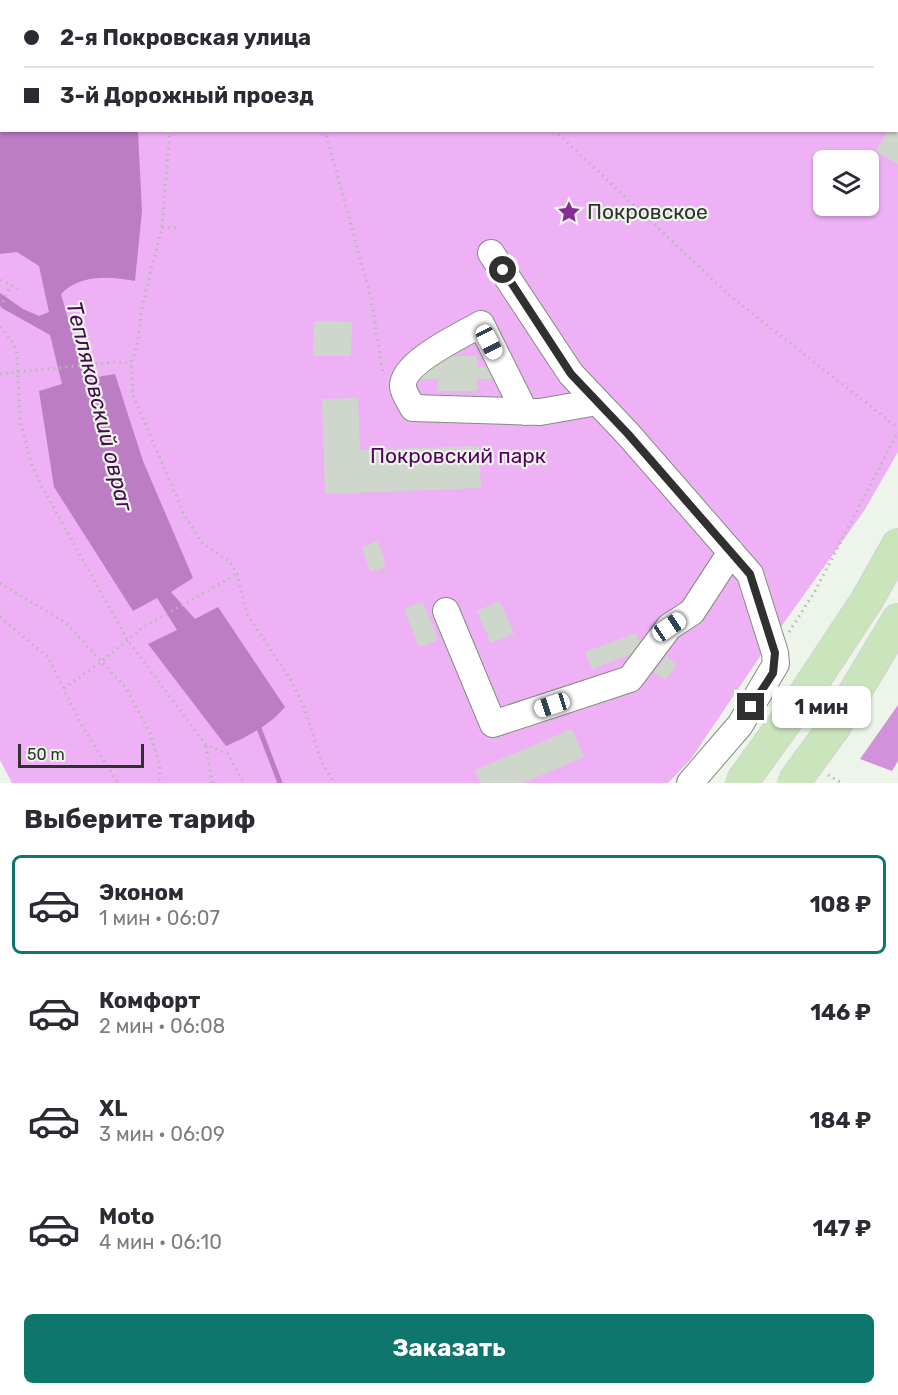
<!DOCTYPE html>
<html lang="ru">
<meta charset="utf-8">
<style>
body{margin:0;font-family:Rubik,sans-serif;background:#f7f7f7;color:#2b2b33;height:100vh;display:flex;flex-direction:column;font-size:22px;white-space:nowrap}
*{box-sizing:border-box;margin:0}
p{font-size:20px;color:#7c7c81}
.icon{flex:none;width:33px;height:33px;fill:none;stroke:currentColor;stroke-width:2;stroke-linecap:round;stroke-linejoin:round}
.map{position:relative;height:783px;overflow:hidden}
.sheet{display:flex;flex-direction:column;background:#fff;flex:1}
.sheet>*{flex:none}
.hud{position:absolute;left:0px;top:0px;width:898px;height:132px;box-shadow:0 2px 4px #0004;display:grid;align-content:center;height:132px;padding:0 24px;background:#fff}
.tools{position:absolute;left:813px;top:150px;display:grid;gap:12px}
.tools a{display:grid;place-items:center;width:66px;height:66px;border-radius:9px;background:#fff;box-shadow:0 2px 4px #0004;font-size:30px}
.scale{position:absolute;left:18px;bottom:15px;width:126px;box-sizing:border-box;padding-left:6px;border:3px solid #2e312d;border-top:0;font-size:16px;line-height:21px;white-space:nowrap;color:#2e312d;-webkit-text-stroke:4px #edf4e9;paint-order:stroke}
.end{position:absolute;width:27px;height:27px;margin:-14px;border:8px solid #2e312d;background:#fff;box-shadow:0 0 0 3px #fff}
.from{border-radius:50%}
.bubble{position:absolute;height:42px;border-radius:9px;background:#fff;box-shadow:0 2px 4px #0004;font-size:20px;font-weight:700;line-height:42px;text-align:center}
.car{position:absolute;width:18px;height:36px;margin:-18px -9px;border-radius:8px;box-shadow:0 0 4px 2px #0007;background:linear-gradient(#fff 24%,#345 0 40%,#fff 0 76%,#345 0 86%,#fff 0)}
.hud b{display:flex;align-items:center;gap:21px;height:57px;font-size:22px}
.hud b+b{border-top:2px solid #e1e1e2}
.hud i{width:15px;height:15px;background:#2b2b33}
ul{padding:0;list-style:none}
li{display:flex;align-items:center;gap:18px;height:99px;margin:0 12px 9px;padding:0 12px;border:3px solid transparent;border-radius:9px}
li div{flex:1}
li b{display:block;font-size:22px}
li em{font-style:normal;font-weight:700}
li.selected{border-color:#0f766e}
li>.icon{width:54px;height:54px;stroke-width:1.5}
h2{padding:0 24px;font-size:27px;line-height:72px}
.button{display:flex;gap:12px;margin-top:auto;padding:12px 24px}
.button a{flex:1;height:69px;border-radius:9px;background:#0f766e;color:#fff;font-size:24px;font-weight:700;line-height:69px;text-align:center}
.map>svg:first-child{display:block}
.green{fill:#eeb1f6;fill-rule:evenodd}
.forest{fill:#d291da}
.water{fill:#bc7dc5}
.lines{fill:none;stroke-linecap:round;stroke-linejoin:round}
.stream{stroke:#bc7dc5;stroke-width:5}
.building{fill:#cfd6cc}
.minor-casing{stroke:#858b82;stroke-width:28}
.major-casing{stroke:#d1d2d1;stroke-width:34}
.path{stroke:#b3b8b0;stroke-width:3;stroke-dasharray:1.5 4.5;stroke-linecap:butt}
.minor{stroke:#fff;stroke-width:26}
.major{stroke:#cae4bc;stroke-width:32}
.major-bridge-casing{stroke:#d1d2d1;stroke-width:34;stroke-linecap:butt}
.major-bridge{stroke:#cae4bc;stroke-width:32}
.route{stroke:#2e312d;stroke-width:8}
.labels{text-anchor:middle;stroke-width:4.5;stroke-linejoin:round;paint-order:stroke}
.poi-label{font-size:21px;fill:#2e312d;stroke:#edf4e9;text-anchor:start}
.park-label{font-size:21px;fill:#560161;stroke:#edf4e9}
.water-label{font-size:22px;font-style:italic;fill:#460a4e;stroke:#edf4e9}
</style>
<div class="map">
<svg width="898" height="783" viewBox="0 0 898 783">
<rect width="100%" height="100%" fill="#edf4e9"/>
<path class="green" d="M0 0 819 1 2 2V130H897L898 53V452L864 511 763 652 691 759 668 783H12L0 760ZM824 160H868V206H824Z"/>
<path class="forest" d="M898 705V761L892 771 860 759Z"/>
<path class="water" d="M0 0H148L2 2V130L138 131 142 211 135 281C109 276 80 274 61 294L85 379 115 374 143 461 193 578 171 592 195 619 218 607 285 707C269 726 248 736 226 746L148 644 177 630 157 598 133 611 54 487 39 391 62 384 50 335 0 307V293L23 309 39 316 49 312 39 266 17 252 0 254Z"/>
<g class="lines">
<path class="stream" d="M257 723 280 783"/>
</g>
<path class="building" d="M888 130H898V164L876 151Z
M314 321 352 322 351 356H313Z
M438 356H477V367L496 368V379H477V391H438V379H420V366H438Z
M358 398 360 450 479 446 481 488 325 494 322 399Z
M378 541 386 567 370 572 362 547Z
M500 601 514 634 491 643 477 611Z
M423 602 438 640 419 647 404 609Z
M636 633 642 650 592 669 585 652Z
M666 656 677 665 665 680 654 672Z
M572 729 584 757 523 783H480L475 770Z"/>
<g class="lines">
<g class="minor-casing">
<path id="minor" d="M491 253 571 374 628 434 750 574 775 653 776 664 740 725 690 783
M525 412 481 324C462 335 401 363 403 387 404 394 410 402 413 408L540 412 597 402
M446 611 493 724 630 679 669 627 692 612 731 552"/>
</g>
<g class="major-casing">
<path id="major" d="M888 0 891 2
M799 703 867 600 898 545
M834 727 898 620"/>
</g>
<path class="path" d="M246 0 247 2
M308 2 309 0
M321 2 323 0
M597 2 598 0
M170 130 162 227 143 302 137 346 131 363 133 395 184 514 201 542 230 562 237 574 247 614 292 682 305 709 321 761 334 783
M325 130 371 298 383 373
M554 130 729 295 898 428
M162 227 178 228
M1 280 20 290
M0 307 11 285
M0 327 14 344 17 355 20 421 32 465 41 485 127 639 206 745 228 754 244 783
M0 374 114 362 131 363
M0 583 66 623 126 688 150 733 160 766 159 783
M0 617 48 657 82 726 118 783
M789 632 815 591 898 432
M64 688 101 662 142 628 237 574
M206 746 212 783
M828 775 842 783"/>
<use href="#minor" class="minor"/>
<use href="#major" class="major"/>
<g class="major-bridge-casing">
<path id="major-bridge" d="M741 783 799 703
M793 783 834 727"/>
</g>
<use href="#major-bridge" class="major-bridge"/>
</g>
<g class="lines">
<path class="route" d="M503 270 571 374 628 434 750 574 775 653 773 673 751 707"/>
</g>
<defs>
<g id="sight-bare" transform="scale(1.8)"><path d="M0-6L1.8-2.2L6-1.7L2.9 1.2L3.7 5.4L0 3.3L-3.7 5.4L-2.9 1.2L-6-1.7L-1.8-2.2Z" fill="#892b96" stroke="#edf4e9" stroke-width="2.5" paint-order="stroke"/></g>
</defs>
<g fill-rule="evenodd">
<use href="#sight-bare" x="569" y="212"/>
</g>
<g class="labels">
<g class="poi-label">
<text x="587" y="219">Покровское</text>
</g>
<g class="park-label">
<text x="458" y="463">Покровский парк</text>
</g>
<g class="water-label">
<text transform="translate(100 406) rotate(76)" y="8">Тепляковский овраг</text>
</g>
</g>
</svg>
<div class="tools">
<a><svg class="icon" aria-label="layers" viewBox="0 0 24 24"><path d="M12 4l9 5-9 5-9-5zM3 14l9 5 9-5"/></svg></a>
</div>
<div class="scale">50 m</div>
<i class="end from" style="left:503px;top:270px"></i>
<i class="end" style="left:751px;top:707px"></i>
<div class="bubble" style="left:772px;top:686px;width:99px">1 мин</div>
<i class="car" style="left:489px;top:342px;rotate:153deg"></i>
<i class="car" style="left:669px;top:627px;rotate:56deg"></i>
<i class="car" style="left:552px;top:705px;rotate:252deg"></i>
<div class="hud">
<b><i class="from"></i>2-я Покровская улица</b>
<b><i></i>3-й Дорожный проезд</b>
</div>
</div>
<section class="sheet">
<h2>Выберите тариф</h2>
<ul>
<li class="selected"><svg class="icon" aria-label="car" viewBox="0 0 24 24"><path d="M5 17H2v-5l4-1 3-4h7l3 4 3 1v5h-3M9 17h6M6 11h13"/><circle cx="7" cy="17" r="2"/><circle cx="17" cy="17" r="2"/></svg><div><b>Эконом</b><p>1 мин · 06:07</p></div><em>108 ₽</em></li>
<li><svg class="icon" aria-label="car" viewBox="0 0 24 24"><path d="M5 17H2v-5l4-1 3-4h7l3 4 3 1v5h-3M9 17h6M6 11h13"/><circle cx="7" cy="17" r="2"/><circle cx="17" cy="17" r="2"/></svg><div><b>Комфорт</b><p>2 мин · 06:08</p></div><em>146 ₽</em></li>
<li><svg class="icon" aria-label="car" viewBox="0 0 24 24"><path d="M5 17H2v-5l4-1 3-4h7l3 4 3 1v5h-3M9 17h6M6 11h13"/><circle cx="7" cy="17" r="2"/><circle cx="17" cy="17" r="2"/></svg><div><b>XL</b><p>3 мин · 06:09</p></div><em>184 ₽</em></li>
<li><svg class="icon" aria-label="car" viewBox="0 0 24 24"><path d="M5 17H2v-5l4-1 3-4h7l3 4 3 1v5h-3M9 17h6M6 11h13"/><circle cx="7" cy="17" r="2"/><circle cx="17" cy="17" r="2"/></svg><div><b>Moto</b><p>4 мин · 06:10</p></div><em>147 ₽</em></li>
</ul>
<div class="button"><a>Заказать</a></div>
</section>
